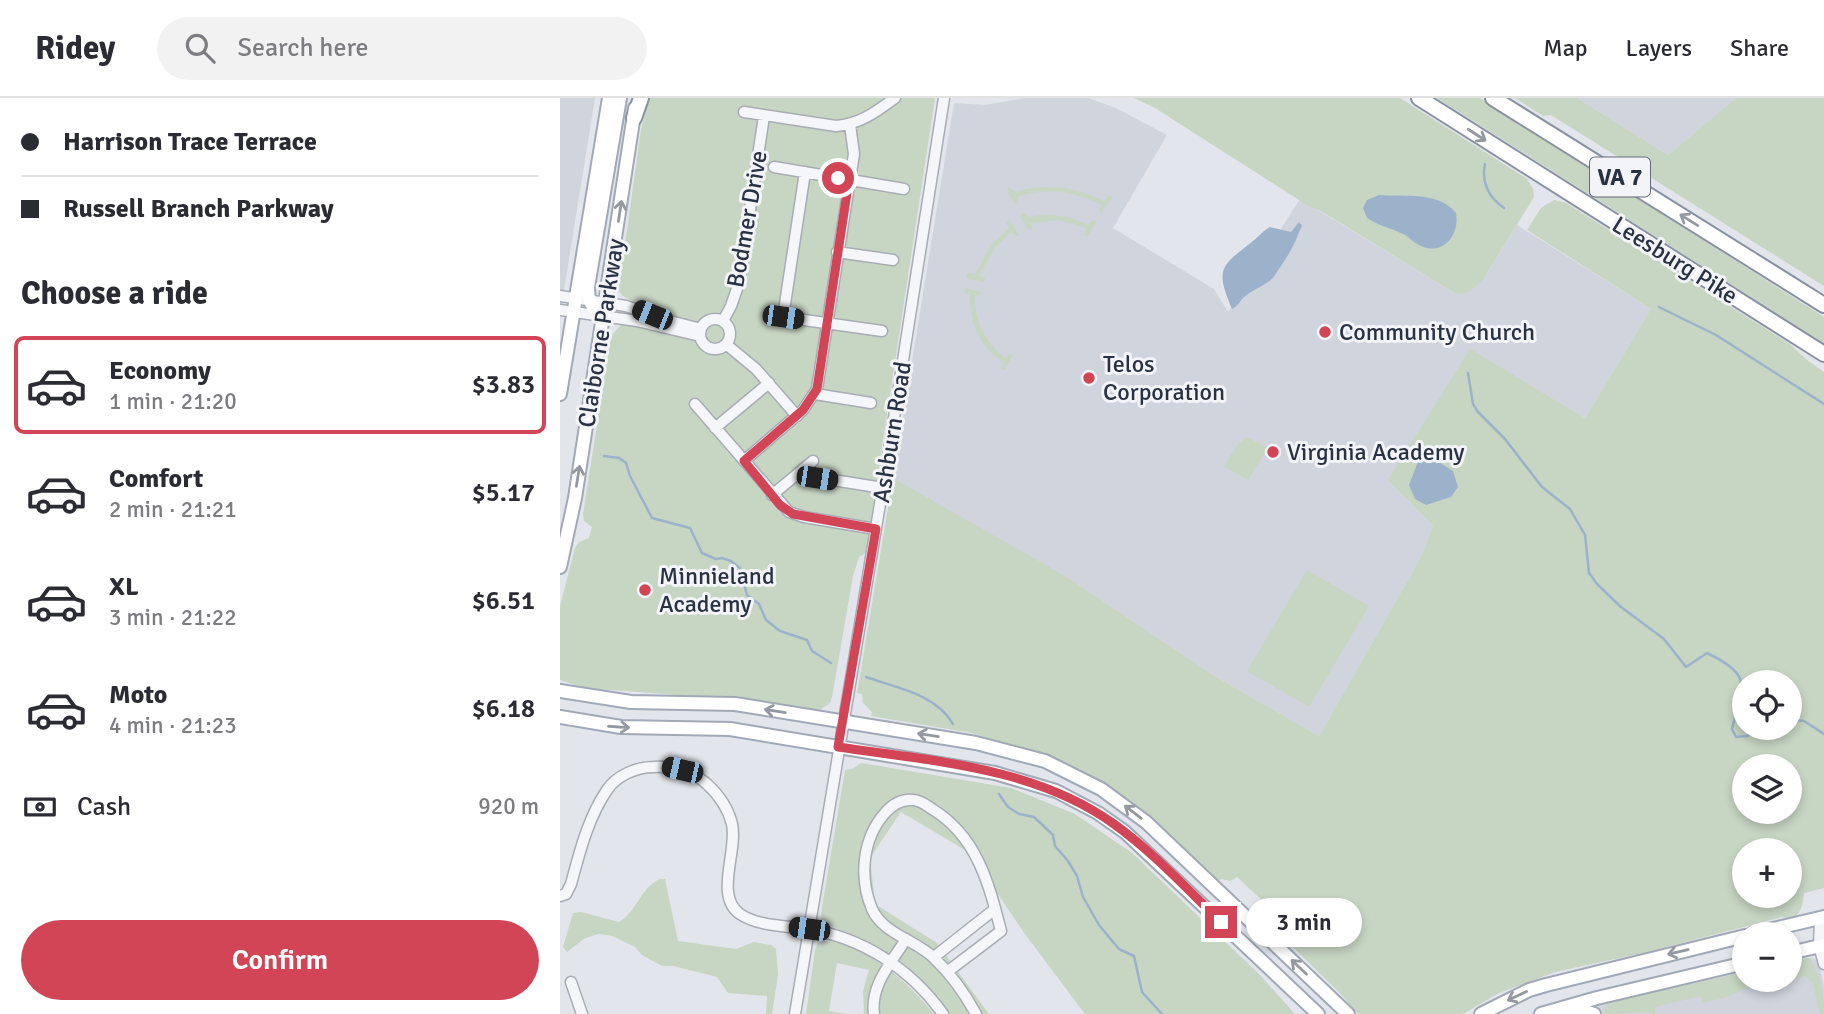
<!DOCTYPE html>
<meta charset="utf-8">
<style>
body{margin:0;font-family:Signika,sans-serif;background:#f2f2f3;color:#2b2b33;height:100vh;display:flex;flex-direction:column;font-size:26px;white-space:nowrap}
*{box-sizing:border-box;margin:0}
p{font-size:23px;color:#7c7c81}
.icon{flex:none;width:38px;height:38px;fill:none;stroke:currentColor;stroke-width:2;stroke-linecap:round;stroke-linejoin:round}
.map{position:relative;flex:1;overflow:hidden}
.panel{display:flex;flex-direction:column;background:#fff;width:560px}
.panel>*{flex:none}
.banner{display:grid;align-content:center;height:154px;padding:0 21px;background:#fff}
.controls{position:absolute;left:1172px;top:572px;display:grid;gap:14px}
.controls a{display:grid;place-items:center;width:70px;height:70px;border-radius:50%;background:#fff;box-shadow:0 4px 10px #0003;font-size:35px}
.end{position:absolute;width:32px;height:32px;margin:-16px;border:9px solid #d24556;background:#fff;box-shadow:0 0 0 4px #fff}
.from{border-radius:50%}
.bubble{position:absolute;height:49px;border-radius:24px;background:#fff;box-shadow:0 4px 10px #0003;font-size:23px;font-weight:600;line-height:49px;text-align:center}
.car{position:absolute;width:21px;height:42px;margin:-21px -10px;border-radius:9px;box-shadow:0 0 5px 2px #0007;background:linear-gradient(#222 24%,#8ab4d8 0 40%,#222 0 76%,#8ab4d8 0 86%,#222 0)}
.banner b{display:flex;align-items:center;gap:24px;height:66px;font-size:26px}
.banner b+b{border-top:2px solid #e1e1e2}
.banner i{width:18px;height:18px;background:#2b2b33}
ul{padding:0;list-style:none}
li{display:flex;align-items:center;gap:21px;height:98px;margin:0 14px 10px;padding:0 7px;border:4px solid transparent;border-radius:10px}
li div{flex:1}
li b{display:block;font-size:26px}
li em{font-style:normal;font-weight:600}
li.current{border-color:#d24556}
li>.icon{width:63px;height:63px;stroke-width:1.5}
h2{padding:0 21px;font-size:32px;line-height:84px}
.pay{display:flex;align-items:center;gap:18px;height:77px;padding:0 21px;font-size:26px}
.pay p{margin-inline-start:auto}
.button{display:flex;gap:14px;margin-top:auto;padding:14px 21px}
.button a{flex:1;height:80px;border-radius:42px;background:#d24556;color:#fff;font-size:28px;font-weight:600;line-height:80px;text-align:center}
header{display:flex;align-items:center;gap:42px;box-sizing:border-box;height:98px;padding:0 35px;background:#fff;border-bottom:2px solid #e1e1e2}
header strong{font-size:33px}
nav{display:flex;gap:38px;margin-inline-start:auto;font-size:24px}
.search{width:490px;height:63px;background:#f2f2f3;display:flex;align-items:center;gap:18px;box-sizing:border-box;padding:0 24px;border-radius:38px;color:#7c7c81;font-size:26px}
main{display:flex;flex:1;min-height:0}
.map>svg:first-child{display:block}
.built{fill:#d0d4dd}
.green{fill:#c7d5c3;fill-rule:evenodd}
.water{fill:#9cb2cb}
.lines{fill:none;stroke-linecap:round;stroke-linejoin:round}
.stream{stroke:#9cb2cb;stroke-width:2.5}
.minor-casing{stroke:#a7acb5;stroke-width:13}
.major-casing{stroke:#a1a9b7;stroke-width:16}
.highway-casing{stroke:#8992a2;stroke-width:18}
.minor{stroke:#f5f6f9;stroke-width:10}
.major{stroke:#fff;stroke-width:12}
.highway{stroke:#fff;stroke-width:14}
.oneway{stroke:#9498a1}
.route{stroke:#d24556;stroke-width:9}
.poi-dot{fill:#d24556;stroke:#f2f4f8;stroke-width:2.5}
.labels{text-anchor:middle;stroke-width:6;stroke-linejoin:round;paint-order:stroke}
.shield{fill:#f2f4f8;stroke:#656c79;stroke-width:2}
.shield-label{font-size:23px;font-weight:bold;fill:#293243}
.street-label{font-size:24px;fill:#293243;stroke:#f2f4f8}
.poi-label{font-size:24px;fill:#293243;stroke:#f2f4f8;text-anchor:start}
</style>
<header>
<strong>Ridey</strong>
<div class="search"><svg class="icon" aria-label="search" viewBox="0 0 24 24"><circle cx="10" cy="10" r="6"/><path d="M15 15l6 6"/></svg>Search here</div>
<nav><a>Map</a><a>Layers</a><a>Share</a></nav>
</header>
<main>
<section class="panel">
<div class="banner">
<b><i class="from"></i>Harrison Trace Terrace</b>
<b><i></i>Russell Branch Parkway</b>
</div>
<h2>Choose a ride</h2>
<ul>
<li class="current"><svg class="icon" aria-label="car" viewBox="0 0 24 24"><path d="M5 17H2v-5l4-1 3-4h7l3 4 3 1v5h-3M9 17h6M6 11h13"/><circle cx="7" cy="17" r="2"/><circle cx="17" cy="17" r="2"/></svg><div><b>Economy</b><p>1 min · 21:20</p></div><em>$3.83</em></li>
<li><svg class="icon" aria-label="car" viewBox="0 0 24 24"><path d="M5 17H2v-5l4-1 3-4h7l3 4 3 1v5h-3M9 17h6M6 11h13"/><circle cx="7" cy="17" r="2"/><circle cx="17" cy="17" r="2"/></svg><div><b>Comfort</b><p>2 min · 21:21</p></div><em>$5.17</em></li>
<li><svg class="icon" aria-label="car" viewBox="0 0 24 24"><path d="M5 17H2v-5l4-1 3-4h7l3 4 3 1v5h-3M9 17h6M6 11h13"/><circle cx="7" cy="17" r="2"/><circle cx="17" cy="17" r="2"/></svg><div><b>XL</b><p>3 min · 21:22</p></div><em>$6.51</em></li>
<li><svg class="icon" aria-label="car" viewBox="0 0 24 24"><path d="M5 17H2v-5l4-1 3-4h7l3 4 3 1v5h-3M9 17h6M6 11h13"/><circle cx="7" cy="17" r="2"/><circle cx="17" cy="17" r="2"/></svg><div><b>Moto</b><p>4 min · 21:23</p></div><em>$6.18</em></li>
</ul>
<div class="pay"><svg class="icon" aria-label="cash" viewBox="0 0 24 24"><path d="M3 7h18v10H3z"/><circle cx="12" cy="12" r="2"/></svg>Cash<p>920 m</p></div>
<div class="button"><a>Confirm</a></div>
</section>
<div class="map">
<svg width="1264" height="916" viewBox="0 0 1264 916">
<rect width="100%" height="100%" fill="#e2e5eb"/>
<path class="built" d="M0 0H35L0 217Z
M465 0H528L556 10 607 37 553 130 654 191 668 214 740 101 896 196 924 180 957 127 1091 211 1025 320 910 252 873 427 861 459 759 638 651 576 333 380 394 5 425 7Z
M1017 0H1176L1108 57Z
M1247 860 1255 861 1259 867 1264 888V916H1014L1060 902 1185 874V882H1230V864Z"/>
<path class="green" d="M89 0H375L306 455 299 459 293 478 272 599 270 605 260 612 160 600 25 590 0 582V508L15 450 19 444 29 440 32 429 24 423 23 416 51 238 61 227 72 225 75 204C64 200 56 195 56 182L66 139 81 32Z
M574 0H840L967 81 973 91 974 99 924 180C915 189 909 197 896 196L761 113 750 109 595 10Z
M877 0H920L1264 219V245Z
M955 0H1017L1108 57 1176 0H1264V188L991 17 983 18Z
M449 89 455 94C487 84 514 89 544 103L548 97 552 100 541 115 539 112 542 107C512 93 488 89 457 99L458 104 455 106 447 94Z
M994 102 1006 105 1230 246 1247 262 1264 274V790L1244 795C1243 809 1239 824 1222 819L1087 854 995 874 939 895 903 916H798L779 894 705 822 707 819 703 813 705 805 677 779 671 783 661 781 657 784 580 712 532 679 502 665 412 635 311 618 312 614 303 605 302 596 297 595 333 380 505 478 651 576 759 638 861 459 873 427 828 382 910 251 1025 320 1091 211 967 132 981 110ZM1185 584H1230V630H1185ZM1185 668H1230V714H1185ZM1185 752H1230V798H1185Z
M463 114 469 119C490 114 509 118 528 127L533 122 536 124 527 139 524 137 526 130 499 122 471 125 472 131 468 132 460 118Z
M449 121 459 137 456 138 451 134 434 151 419 177 425 180 424 184 406 180 408 175 415 176 431 147 449 130 446 125Z
M406 190 422 195 421 197 415 198C415 224 424 243 445 260L449 255 453 257 444 272 440 270 443 264C419 248 410 226 410 197L404 194Z
M687 339 708 350 688 382 664 368 677 347Z
M747 472 809 508 749 609 687 573Z
M301 665 451 690 515 716 572 755 699 876 735 916H525L465 836 410 755 341 714 310 760 315 806 377 845 429 916H390C367 886 341 861 307 843 293 835 274 832 262 822L261 815 285 672 292 671Z
M100 781H105L118 843 176 851 194 844 211 847 216 851 218 877 212 916H206L207 898 168 895 157 879 113 868H102L82 857 75 849 52 838 39 836 25 840 7 854 3 849 13 815 21 814 59 824C77 814 80 790 100 781Z
M263 843C304 843 350 886 374 916H304L303 893 309 872 277 865 269 913 287 916H246L255 852 258 845Z
M1247 860 1253 861 1251 863C1261 877 1264 897 1264 916H1260L1253 885 1245 878 1230 881V864Z
M1185 874V882H1224L1190 889 1167 899 1143 905 1140 898 1095 909V916L1086 914 1044 916 1046 907 1053 902H1060Z"/>
<path class="water" d="M819 97C844 99 879 93 896 115 900 137 883 158 861 148 854 145 849 139 843 136 831 130 819 128 807 120L803 110 807 102Z
M739 124 742 128C738 135 737 141 733 148 728 158 721 168 715 177 708 188 693 190 683 200 679 204 678 208 672 211 654 169 662 168 693 143 699 138 703 133 710 129L731 134Z
M866 356 893 373 898 389 891 399 866 407 855 401 849 387 859 361Z"/>
<g class="lines">
<path class="stream" d="M925 66C921 84 929 100 944 110
M1099 209 1156 237 1264 306
M908 275 913 306 918 314 945 341 982 389 1010 411 1025 437 1029 475 1037 486 1061 509 1104 541 1126 569 1147 555C1195 578 1182 588 1172 631L1176 639 1187 638 1200 630
M44 358 59 360 66 365 70 378 92 420 130 430 142 455 156 461 162 460 171 463 180 470 187 497 199 506 206 522 220 533 247 542 252 553 271 565
M306 579C337 590 376 596 393 626
M1230 621 1244 623 1264 636
M439 696 448 709 459 716 474 719 493 737 495 748 508 763 517 778 523 799 539 827 559 851 574 858 582 894 602 916"/>
<g class="minor-casing">
<path id="minor" d="M184 14 276 28C300 26 316 14 335 0
M214 69 344 91
M277 154 333 162
M0 198 66 208 106 222 141 231
M0 212 77 223 140 238
M209 217 322 233
M223 219 245 74
M140 236a15 15 0 1 1 30 0a15 15 0 1 1-30 0Z
M163 223 171 208 179 185 204 18
M167 247 196 271 237 318
M255 296 311 305
M135 306 229 414 244 419 316 431
M155 330 209 285
M184 363 243 312 257 291 294 56 290 27
M243 371 254 379 323 390
M212 397 253 363
M0 798 6 796 11 786C20 753 28 720 47 692 56 678 76 669 93 669 112 668 132 673 147 686 159 697 168 710 172 726 178 753 154 798 180 816 197 828 227 828 247 831 302 839 351 871 383 916
M1260 820 1259 848 1264 866
M374 859 435 811
M387 874 441 833C429 786 417 738 372 711 366 707 360 702 353 702 342 701 332 707 325 715 302 741 299 780 312 811 323 836 356 842 374 860 391 876 405 896 416 916
M11 884 22 916
M235 916 329 352 384 0
M314 916C310 887 332 864 346 841"/>
</g>
<g class="major-casing">
<path id="major" d="M44 218C31 209 28 204 28 189L60 0
M0 296 49 0
M0 469 15 400 75 10
M0 593 71 604 175 606 416 645 485 663 541 691 586 724 788 916
M0 619 61 629 170 631 435 675 496 693 538 715 565 734 758 916
M1192 836 1264 819
M1230 855 1264 847
M1007 914 1022 912 1034 916
M921 916 969 892 986 887 1185 838
M981 916 1037 900 1185 865"/>
</g>
<g class="highway-casing">
<path id="highway" d="M859 0 1264 256
M933 0 1264 207
M74 20 81 0"/>
</g>
<use href="#minor" class="minor"/>
<use href="#major" class="major"/>
<use href="#highway" class="highway"/>
</g>
<defs><path id="oneway-shaft" d="M-6 0H5M1.5-3L5.5 0L1.5 3" fill="none" stroke-width="1.6" stroke-linecap="round" stroke-linejoin="round" transform="scale(1.75)"/></defs>
<g class="oneway">
<use href="#oneway-shaft" transform="translate(917 37) rotate(33)"/>
<use href="#oneway-shaft" transform="translate(60 113) rotate(-81)"/>
<use href="#oneway-shaft" transform="translate(1129 122) rotate(-148)"/>
<use href="#oneway-shaft" transform="translate(18 378) rotate(-81)"/>
<use href="#oneway-shaft" transform="translate(215 613) rotate(-171)"/>
<use href="#oneway-shaft" transform="translate(59 629) rotate(4)"/>
<use href="#oneway-shaft" transform="translate(368 637) rotate(-171)"/>
<use href="#oneway-shaft" transform="translate(573 714) rotate(-142)"/>
<use href="#oneway-shaft" transform="translate(1118 854) rotate(167)"/>
<use href="#oneway-shaft" transform="translate(739 869) rotate(-136)"/>
<use href="#oneway-shaft" transform="translate(957 898) rotate(155)"/>
</g>
<g class="lines">
<path class="route" d="M278 80 289 82 257 291 243 312 184 363 220 407 233 416 316 431 278 649C372 663 475 669 554 726 593 754 627 791 661 824"/>
</g>
<g class="poi-dot">
<circle cx="765" cy="234" r="7"/>
<circle cx="529" cy="280" r="7"/>
<circle cx="713" cy="354" r="7"/>
<circle cx="85" cy="492" r="7"/>
</g>
<g class="labels">
<rect class="shield" x="1030" y="59.5" width="60" height="39" rx="5"/>
<g class="shield-label">
<text x="1060" y="87">VA 7</text>
</g>
<g class="street-label">
<text transform="translate(187 121) rotate(-80)" y="8">Bodmer Drive</text>
<text transform="translate(1115 162) rotate(32)" y="8">Leesburg Pike</text>
<text transform="translate(41 235) rotate(-81)" y="8">Claiborne Parkway</text>
<text transform="translate(332 334) rotate(-81)" y="8">Ashburn Road</text>
</g>
<g class="poi-label">
<text x="779" y="242">Community Church</text>
<text x="543" y="274">Telos<tspan x="543" dy="28">Corporation</tspan></text>
<text x="727" y="362">Virginia Academy</text>
<text x="99" y="486">Minnieland<tspan x="99" dy="28">Academy</tspan></text>
</g>
</g>
</svg>
<div class="controls">
<a><svg class="icon" aria-label="locate" viewBox="0 0 24 24"><circle cx="12" cy="12" r="6"/><path d="M12 2v4M12 18v4M2 12h4M18 12h4"/></svg></a>
<a><svg class="icon" aria-label="layers" viewBox="0 0 24 24"><path d="M12 4l9 5-9 5-9-5zM3 14l9 5 9-5"/></svg></a>
<a>+</a>
<a>−</a>
</div>
<i class="end from" style="left:278px;top:80px"></i>
<i class="end" style="left:661px;top:824px"></i>
<div class="bubble" style="left:686px;top:800px;width:116px">3 min</div>
<i class="car" style="left:92px;top:217px;rotate:292deg"></i>
<i class="car" style="left:223px;top:219px;rotate:98deg"></i>
<i class="car" style="left:257px;top:380px;rotate:99deg"></i>
<i class="car" style="left:122px;top:672px;rotate:283deg"></i>
<i class="car" style="left:249px;top:831px;rotate:278deg"></i>
</div>
</main>
